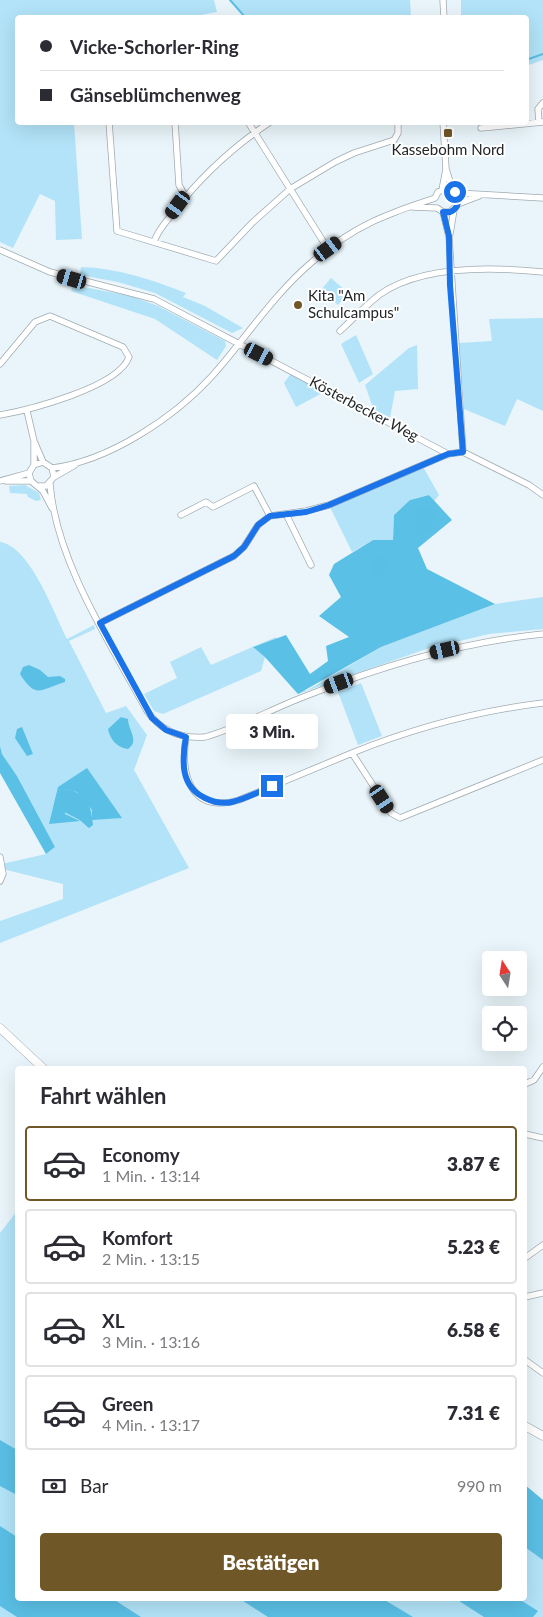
<!DOCTYPE html>
<html lang="de">
<meta charset="utf-8">
<style>
body{margin:0;font-family:Lato,sans-serif;background:#f2f2f3;color:#2b2b33;height:100vh;display:flex;flex-direction:column;font-size:19px;white-space:nowrap}
*{box-sizing:border-box;margin:0}
p{font-size:16px;color:#7c7c81}
.icon{flex:none;width:28px;height:28px;fill:none;stroke:currentColor;stroke-width:2;stroke-linecap:round;stroke-linejoin:round}
.map{position:relative;flex:1;overflow:hidden}
.drawer{position:absolute;left:15px;top:1066px;width:512px;height:535px;display:flex;flex-direction:column;background:#fff;border-radius:5px;box-shadow:0 5px 20px #0002}
.drawer>*{flex:none}
.guide{position:absolute;left:15px;top:15px;width:514px;height:110px;border-radius:5px;box-shadow:0 5px 20px #0002;display:grid;align-content:center;height:110px;padding:0 25px;background:#fff}
.needle{width:32px;rotate:348deg}
.tools{position:absolute;left:482px;top:951px;display:grid;gap:10px}
.tools a{display:grid;place-items:center;width:45px;height:45px;border-radius:5px;background:#fff;box-shadow:0 5px 20px #0002;font-size:25px}
.end{position:absolute;width:22px;height:22px;margin:-11px;border:6px solid #1a73e8;background:#fff;box-shadow:0 0 0 2px #fff}
.from{border-radius:50%}
.bubble{position:absolute;height:35px;border-radius:5px;background:#fff;box-shadow:0 5px 20px #0002;font-size:16px;font-weight:800;line-height:35px;text-align:center}
.car{position:absolute;width:15px;height:30px;margin:-15px -8px;border-radius:6px;box-shadow:0 0 4px 1px #0007;background:linear-gradient(#222 24%,#8ab4d8 0 40%,#222 0 76%,#8ab4d8 0 86%,#222 0)}
.guide b{display:flex;align-items:center;gap:18px;height:48px;font-size:19px}
.guide b+b{border-top:1px solid #e1e1e2}
.guide i{width:12px;height:12px;background:#2b2b33}
ul{padding:0;list-style:none}
li{display:flex;align-items:center;gap:15px;height:75px;margin:0 10px 8px;padding:0 15px;border:2px solid #e1e1e2;border-radius:5px}
li div{flex:1}
li b{display:block;font-size:19px}
li em{font-style:normal;font-weight:800}
li.selected{border-color:#705728}
li>.icon{width:45px;height:45px;stroke-width:1.5}
h2{padding:0 25px;font-size:22px;line-height:60px}
.pay{display:flex;align-items:center;gap:12px;height:55px;padding:0 25px;font-size:19px}
.pay p{margin-inline-start:auto}
.primary-button{display:flex;gap:10px;margin-top:auto;padding:10px 25px}
.primary-button a{flex:1;height:58px;border-radius:5px;background:#705728;color:#fff;font-size:20px;font-weight:800;line-height:58px;text-align:center}
.map>svg:first-child{display:block}
.green{fill:#b2e3f8}
.forest{fill:#5bc0e6}
.water{fill:#5abfe5}
.lines{fill:none;stroke-linecap:round;stroke-linejoin:round}
.stream{stroke:#5abfe5;stroke-width:2}
.street-casing{stroke:#a0abb0;stroke-width:7}
.secondary-casing{stroke:#a0abb0;stroke-width:9}
.street{stroke:#fff;stroke-width:5.5}
.secondary{stroke:#fff;stroke-width:8}
.route{stroke:#1a73e8;stroke-width:6}
.poi-dot{fill:#705728;stroke:#fff;stroke-width:2}
.labels{text-anchor:middle;stroke-width:4;stroke-linejoin:round;paint-order:stroke}
.poi-label{font-size:15px;fill:#222628;stroke:#fff}
.street-label{font-size:15px;fill:#222628;stroke:#fff}
</style>
<div class="map">
<svg width="543" height="1617" viewBox="0 0 543 1617">
<rect width="100%" height="100%" fill="#e9f5fa"/>
<path class="green" d="M0 0H214L217 12 185 18H18V122L74 123 82 239 56 240 55 201 40 194 13 248 0 242Z
M230 0H410L411 17H247Z
M461 0H543V60L526 66V18L461 17Z
M81 267C118 268 152 280 186 293L183 297 205 306 243 328 232 333 155 293 118 282 80 275Z
M331 278 348 293 338 305 321 290Z
M73 285 131 296 158 306 225 341 226 346 217 360 155 319 71 291Z
M543 318V411L517 399 505 426 464 409 459 343 492 341 489 319Z
M356 335 373 374 359 383 341 344Z
M417 345 418 389 395 391 390 418 374 411 365 385 409 348Z
M293 371 328 390 296 407 284 383Z
M422 465 439 495 434 501 429 495 410 500 394 515 393 540H373L352 552 329 505Z
M25 485 39 493 41 500 36 501 28 497 27 494 10 493 9 486Z
M0 542C30 546 54 613 67 639L94 625 95 629 69 641 106 713 126 706 147 735 134 770 189 868 0 943V921L63 899V884L3 869 2 864 46 854 55 847 17 776 2 754 0 746Z
M543 597V629L489 634 426 649 298 694 265 657 261 671 163 714 154 711 144 694 177 678 170 662 201 647 211 665 276 637 306 691 381 647 495 604Z
M361 683 382 736 358 745 338 692Z
M17 1211 18 1599H525V1485L543 1500V1617H0V1233Z"/>
<path class="forest" d="M429 495 452 520 418 548 427 569 495 604 381 647 298 694 265 657 253 647 286 635 310 674 328 661 326 646 349 637 319 616 341 597 329 575 334 564 373 540H393L394 515 410 500Z
M0 746 2 754 17 776 55 847 46 854 0 773Z
M87 768 122 818 92 820V810L77 792 64 789 65 814 80 821 49 824 58 787Z"/>
<path class="water" d="M430 505 436 518 430 532 415 536V516L417 508Z
M389 556 386 574 374 577 371 564 379 557Z
M29 665 40 670 48 677 60 676 65 679V682C39 690 36 699 20 674L23 667Z
M121 717 128 719C128 730 140 741 128 749 117 748 110 739 108 729Z
M22 727 33 754 27 756 15 738 17 729Z
M64 789C87 792 91 805 93 825L89 828C85 825 81 820 76 818 63 811 59 812 58 795Z
M0 1440 17 1450V1495L0 1486Z
M525 1485 543 1500V1560L525 1547Z
M0 1526 17 1537 18 1599H113L141 1617H17L0 1606Z
M240 1599H383L413 1617H268Z
M456 1599H519L538 1611 533 1617H484Z"/>
<g class="lines">
<path class="stream" d="M230 0 246 18
M526 60 543 54"/>
<g class="street-casing">
<path id="street" d="M443 0 444 18
M109 122 117 231 216 261 252 223 290 189 335 162 354 153 394 140 398 133V122
M175 122 179 185 185 196
M248 122 328 249
M539 122 538 109 543 103
M481 128 543 122
M446 169 453 191
M442 190 446 169 443 122
M456 193 543 198
M412 207 437 208 443 212H450L458 204 479 196
M443 212 449 237 463 452
M450 234 454 210
M154 242C158 230 166 222 173 213 200 177 233 147 270 122
M0 250 50 272 154 299 448 454
M340 331C353 319 365 306 379 295 421 265 494 267 543 272
M0 364 35 322 50 316 123 347 129 357C119 387 29 410 0 415
M27 411 34 441 43 462
M34 465V441
M52 468C109 461 174 418 213 375 246 338 274 294 312 262 336 241 363 224 393 213 407 207 421 203 435 198L438 192 445 189 456 193 458 204
M0 481 29 473
M6 481H31
M50 484C56 561 110 643 147 711 161 731 181 739 205 737 241 727 275 707 311 694 387 664 462 642 543 634
M39 486H46L54 477 75 465
M52 508 43 491 31 481 29 473 34 465 43 462 52 468 54 477
M286 514 311 565
M181 515 206 502 213 507 254 486 270 516
M100 623 234 556 244 547 258 525 270 516 306 511 329 505 448 454 463 452 529 485 543 495
M543 703C477 711 414 728 352 753L391 813 400 818 543 760
M186 737C180 776 191 814 239 800L352 753
M0 857 3 874 0 881
M525 1084 534 1080 543 1067
M525 1134 543 1138
M525 1258 543 1245
M525 1297 543 1293
M525 1360 543 1373"/>
</g>
<g class="secondary-casing">
<path id="secondary" d="M0 1028 44 1069
M525 1426 543 1436"/>
</g>
<use href="#street" class="street"/>
<use href="#secondary" class="secondary"/>
</g>
<g class="lines">
<path class="route" d="M272 786C259 792 245 799 232 802 223 804 213 802 205 798 180 786 182 761 186 737L166 730 152 718 100 623 234 556 244 547 258 525 270 516 306 512 329 505 448 454 463 452 450 285 449 236 443 212H450C459 208 460 200 455 192"/>
</g>
<g class="poi-dot">
<rect x="443" y="128" width="10" height="10" rx="2.5"/>
<circle cx="298" cy="305" r="5"/>
</g>
<g class="labels">
<g class="poi-label">
<text x="448" y="155">Kassebohm Nord</text>
<text x="308" y="301" text-anchor="start">Kita "Am<tspan x="308" dy="17">Schulcampus"</tspan></text>
</g>
<g class="street-label">
<text transform="translate(364 409) rotate(28)" y="5">Kösterbecker Weg</text>
</g>
</g>
</svg>
<div class="tools">
<a><svg class="needle" viewBox="-14 -14 28 28"><path d="M0-13l5 13h-10z" fill="#e53935"/><path d="M0 13l5-13h-10z" fill="#7c7c81"/></svg></a>
<a><svg class="icon" aria-label="locate" viewBox="0 0 24 24"><circle cx="12" cy="12" r="6"/><path d="M12 2v4M12 18v4M2 12h4M18 12h4"/></svg></a>
</div>
<i class="end from" style="left:455px;top:192px"></i>
<i class="end" style="left:272px;top:786px"></i>
<div class="bubble" style="left:226px;top:714px;width:92px">3 Min.</div>
<i class="car" style="left:178px;top:205px;rotate:216deg"></i>
<i class="car" style="left:328px;top:249px;rotate:54deg"></i>
<i class="car" style="left:72px;top:279px;rotate:286deg"></i>
<i class="car" style="left:259px;top:354px;rotate:117deg"></i>
<i class="car" style="left:445px;top:650px;rotate:257deg"></i>
<i class="car" style="left:339px;top:683px;rotate:250deg"></i>
<i class="car" style="left:382px;top:799px;rotate:147deg"></i>
<div class="guide">
<b><i class="from"></i>Vicke-Schorler-Ring</b>
<b><i></i>Gänseblümchenweg</b>
</div>
<section class="drawer">
<h2>Fahrt wählen</h2>
<ul>
<li class="selected"><svg class="icon" aria-label="car" viewBox="0 0 24 24"><path d="M5 17H2v-5l4-1 3-4h7l3 4 3 1v5h-3M9 17h6M6 11h13"/><circle cx="7" cy="17" r="2"/><circle cx="17" cy="17" r="2"/></svg><div><b>Economy</b><p>1 Min. · 13:14</p></div><em>3.87 €</em></li>
<li><svg class="icon" aria-label="car" viewBox="0 0 24 24"><path d="M5 17H2v-5l4-1 3-4h7l3 4 3 1v5h-3M9 17h6M6 11h13"/><circle cx="7" cy="17" r="2"/><circle cx="17" cy="17" r="2"/></svg><div><b>Komfort</b><p>2 Min. · 13:15</p></div><em>5.23 €</em></li>
<li><svg class="icon" aria-label="car" viewBox="0 0 24 24"><path d="M5 17H2v-5l4-1 3-4h7l3 4 3 1v5h-3M9 17h6M6 11h13"/><circle cx="7" cy="17" r="2"/><circle cx="17" cy="17" r="2"/></svg><div><b>XL</b><p>3 Min. · 13:16</p></div><em>6.58 €</em></li>
<li><svg class="icon" aria-label="car" viewBox="0 0 24 24"><path d="M5 17H2v-5l4-1 3-4h7l3 4 3 1v5h-3M9 17h6M6 11h13"/><circle cx="7" cy="17" r="2"/><circle cx="17" cy="17" r="2"/></svg><div><b>Green</b><p>4 Min. · 13:17</p></div><em>7.31 €</em></li>
</ul>
<div class="pay"><svg class="icon" aria-label="cash" viewBox="0 0 24 24"><path d="M3 7h18v10H3z"/><circle cx="12" cy="12" r="2"/></svg>Bar<p>990 m</p></div>
<div class="primary-button"><a>Bestätigen</a></div>
</section>
</div>
